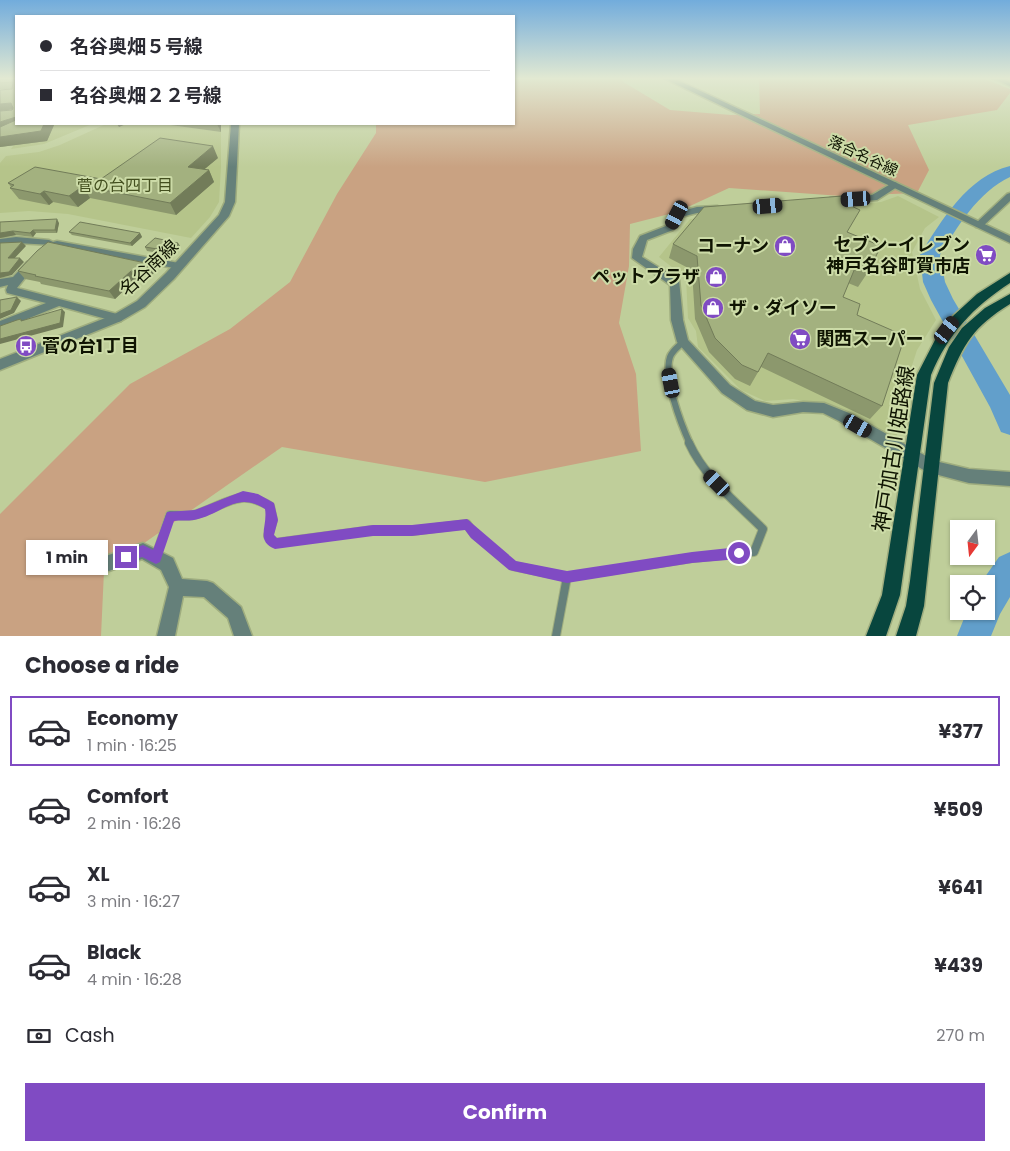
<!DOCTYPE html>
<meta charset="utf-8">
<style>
body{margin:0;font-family:Poppins,"Noto Sans JP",sans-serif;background:#f2f2f3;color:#2b2b33;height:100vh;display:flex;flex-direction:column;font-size:19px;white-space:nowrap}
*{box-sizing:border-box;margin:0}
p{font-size:16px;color:#7c7c81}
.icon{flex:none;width:28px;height:28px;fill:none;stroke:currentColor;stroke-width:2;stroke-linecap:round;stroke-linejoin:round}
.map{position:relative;height:636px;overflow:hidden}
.sheet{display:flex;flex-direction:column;background:#fff;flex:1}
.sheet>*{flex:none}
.banner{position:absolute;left:15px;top:15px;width:500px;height:110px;border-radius:0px;box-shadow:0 1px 4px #0004;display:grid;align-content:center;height:110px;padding:0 25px;background:#fff}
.needle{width:32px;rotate:195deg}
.tools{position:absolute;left:950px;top:520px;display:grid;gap:10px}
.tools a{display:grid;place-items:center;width:45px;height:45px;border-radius:0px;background:#fff;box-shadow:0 1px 4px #0004;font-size:25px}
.end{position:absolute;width:22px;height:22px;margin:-11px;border:6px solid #804bc3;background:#fff;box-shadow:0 0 0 2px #fff}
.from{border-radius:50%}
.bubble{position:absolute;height:35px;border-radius:0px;background:#fff;box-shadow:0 1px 4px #0004;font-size:16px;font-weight:700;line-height:35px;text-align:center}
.car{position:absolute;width:15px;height:30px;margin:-15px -8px;border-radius:6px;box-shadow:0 0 4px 1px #0007;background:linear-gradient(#222 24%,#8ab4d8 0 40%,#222 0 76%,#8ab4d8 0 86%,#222 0)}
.banner b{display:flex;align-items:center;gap:18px;height:48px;font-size:19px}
.banner b+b{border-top:1px solid #e1e1e2}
.banner i{width:12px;height:12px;background:#2b2b33}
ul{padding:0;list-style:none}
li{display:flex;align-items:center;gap:15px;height:70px;margin:0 10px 8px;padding:0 15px;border:2px solid transparent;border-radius:0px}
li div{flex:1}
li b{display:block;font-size:19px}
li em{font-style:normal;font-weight:700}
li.active{border-color:#804bc3}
li>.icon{width:45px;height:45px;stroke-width:1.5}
h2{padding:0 25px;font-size:22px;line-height:60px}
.pay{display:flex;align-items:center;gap:12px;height:55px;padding:0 25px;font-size:19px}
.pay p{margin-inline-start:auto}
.cta{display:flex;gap:10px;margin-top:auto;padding:10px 25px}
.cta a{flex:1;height:58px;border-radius:0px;background:#804bc3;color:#fff;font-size:20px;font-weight:700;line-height:58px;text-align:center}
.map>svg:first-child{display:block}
.built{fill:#b5c48a}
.green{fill:#c9a282}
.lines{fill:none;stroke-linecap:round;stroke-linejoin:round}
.river{fill:#629fcb;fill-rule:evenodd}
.service-far1-casing{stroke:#9fad7f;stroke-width:9}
.service-casing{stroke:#9fad7f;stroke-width:10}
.minor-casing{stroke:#9fad7f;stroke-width:3}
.tertiary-casing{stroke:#9fad7f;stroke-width:3}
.primary-casing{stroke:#9fad7f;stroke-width:3}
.service-far1{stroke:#65807a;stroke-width:6}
.service{stroke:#65807a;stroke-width:8}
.minor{fill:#65807a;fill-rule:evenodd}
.tertiary{fill:#65807a;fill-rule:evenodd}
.primary{fill:#08463e;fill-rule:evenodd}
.wall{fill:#8c986d}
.shaded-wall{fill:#727c59}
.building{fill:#a3b17f;stroke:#727c59}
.route{fill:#804bc3}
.labels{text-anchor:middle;stroke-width:4;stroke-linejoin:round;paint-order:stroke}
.far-street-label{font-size:15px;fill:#0f1402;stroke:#ccdba7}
.far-neighbourhood-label{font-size:16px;fill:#434f1f;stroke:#ccdba7}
.poi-label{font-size:18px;font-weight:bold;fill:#0f1402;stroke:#ccdba7;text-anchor:end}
.street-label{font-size:18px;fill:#0f1402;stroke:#ccdba7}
.near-street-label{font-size:21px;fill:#0f1402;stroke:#ccdba7}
</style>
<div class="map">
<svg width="1010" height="636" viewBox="0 0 1010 636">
<rect width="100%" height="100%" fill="#bfce9a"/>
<path class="built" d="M40 124H92L44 144 11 149 23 132Z
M106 124H163L221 132V166L219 202 210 217 191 238 68 214 29 211 0 213V163L6 156 39 152 60 145Z
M898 196 939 217 925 228 912 252 920 289 936 320 917 350 905 387 896 441 837 407 793 399 765 401 741 390 698 347 696 331 688 318 686 278 659 257 690 219 881 202Z"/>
<path class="green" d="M514 78H620L625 83 670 110 731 115 760 114 759 78H982L1010 89V93L997 110 908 125 929 170 917 193 841 196 729 188 677 212 630 224 629 266 619 323 636 374 641 451 485 482 282 447 104 571 101 636H0V514L130 384 230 329 290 282 337 194 376 133V124H514Z"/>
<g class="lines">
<path class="river" d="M1010 166V177C978 192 958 226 940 255L945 282 953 299 1010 395V435L1001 432 990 407 931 300 923 282 920 255C941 221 968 176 1010 166Z
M1010 552V597L1000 614 991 636H957L967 611H986V584H980L999 557Z"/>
<g class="service-far1-casing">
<path id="service-far1" d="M683 342C679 346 672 351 670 357 663 378 681 424 690 444"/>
</g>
<g class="service-casing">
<path id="service" d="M156 556 170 515C179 515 189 517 197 514 228 504 238 488 270 506L273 520 268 536 275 543 373 530 412 531 467 524 474 534 513 566 567 577 692 558 754 552 763 529C736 502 705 478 689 443
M556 636 567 577"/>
</g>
<g class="minor-casing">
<path id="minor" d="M992 78H1001L1010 82V86Z
M894 182 897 183V187L877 200 830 204 825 201 830 198 872 195Z
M1010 193V201L982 227H976V223L1007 194Z
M717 206 720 207V211L697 213 681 217 673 230 647 240 642 257 679 280 683 320 688 340 730 385 755 401 773 405 803 402 824 403 849 413 935 461 969 469 1010 472V486L969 483 927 472 839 421 823 413 803 412 773 417 747 410 722 393 677 342 671 320 670 285 632 258 633 249 640 236 666 226 674 213 697 207Z
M16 237 49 240 53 242 57 241 179 263 184 266 179 269 53 245 16 243 0 245V239Z
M31 261 36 264 17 288 121 315 123 318 121 321 117 322 59 306 0 330V321L46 303 7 293 6 290 8 285 0 287V279L13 277 27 262Z
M143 543 173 558 182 579 207 581 213 583 241 607 252 636H234L228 618 204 597 183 596 175 636H157L169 587 161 570 142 559 109 571 103 569 101 563 103 557Z"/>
</g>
<g class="tertiary-casing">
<path id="tertiary" d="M663 78H673L1010 236V243Z
M231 124H239L235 202 229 216 174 279 145 307 121 321 0 370V359L113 315 137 301 166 273 219 215 225 202Z"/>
</g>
<g class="primary-casing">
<path id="primary" d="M1010 273V283C973 307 948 334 931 375L900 595 886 636H866L882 595 917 375 935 340 954 315 977 294Z
M1010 294V304C973 327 964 343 948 383L924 606 916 636H896L906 606 910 581 934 383 949 347 962 328 985 308Z"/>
</g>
<use href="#service-far1" class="service-far1"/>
<use href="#service" class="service"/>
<use href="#minor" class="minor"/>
<use href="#tertiary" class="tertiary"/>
<use href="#primary" class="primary"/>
</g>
<path class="wall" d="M0 78H16V124H53L54 125 47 141 0 147V111L12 110V109L0 111V90L12 89H0Z
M163 124H221V132Z
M218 158 204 169 209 170 214 182 176 215 90 198 78 207 53 202 49 205 19 199 10 188 11 187 8 183 101 179Z
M0 222 59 223 57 233H36L33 237 16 235 0 238Z
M69 232 140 233 142 237 132 246 72 235Z
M847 232 868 272 858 287 848 283 843 297 857 315 882 406 870 419 761 367 750 386 735 379 709 352 695 319 692 270 669 258 673 244Z
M178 243 180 246 172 255 147 251 145 247Z
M18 271 155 272 145 281 136 279 115 299 41 284 40 282 25 279Z"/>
<path class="shaded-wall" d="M11 103 16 109 0 111V104Z
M16 117V124L0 130V122Z
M44 124H53L54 125 47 141 0 147V137Z
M117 124H126L119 127Z
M217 124H221V132Z
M213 146 218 158 194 178 188 167Z
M209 170 214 182 176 215 170 203Z
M83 186 90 198 78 207 69 196Z
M44 191 53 202 49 205 40 194Z
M57 219 59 223 57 233 55 230Z
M33 230 36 233 33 237 30 233Z
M13 231 16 235 0 238V233Z
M140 233 142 237 132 246 130 243Z
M22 242 26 246 11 262 8 258Z
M178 243 180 246 172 255 170 251Z
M20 258 24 262 12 275 0 278V273Z
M150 264 155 272 145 281 139 273Z
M131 271 136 279 115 299 109 291Z
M17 297 21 301 14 313 0 319V314Z
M62 309 65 312 63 327 0 344V339Z"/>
<path class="building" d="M0 78H16V117L0 122V111L12 110 13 108 11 103 0 104V90L12 89 13 82 0 83Z
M16 120V124H44L41 131 0 137V127Z
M160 138 213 146 188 167 209 170 170 203 83 186 69 196 44 191 40 194 10 188 14 185 8 183 35 167 101 179Z
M842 196 849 205 860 210 847 232 881 246 868 272 855 268 843 297 860 304 857 315 905 336 882 406 768 353 758 372 742 365 715 338 701 305 697 256 673 244 704 207Z
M57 219 55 230H33L30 233 13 231 0 233V222Z
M80 222 140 233 130 243 69 232Z
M155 238 178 243 170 251 145 247Z
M22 242 8 258H20L9 272 0 273V243Z
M48 242 150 264 139 273 131 271 109 291 35 276 36 275 18 271 37 251Z
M17 297 11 310 0 314V300Z
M62 309 60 323 0 339V326L17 320 21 319V321Z"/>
<linearGradient id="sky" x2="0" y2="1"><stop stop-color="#72acdc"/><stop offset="0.47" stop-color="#e2e9d2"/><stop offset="1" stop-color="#e2e9d2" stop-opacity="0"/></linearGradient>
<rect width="1010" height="167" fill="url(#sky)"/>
<path class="route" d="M243 491 258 494 274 503 278 520 274 535 277 538 373 525H412L467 519 516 561 567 571 692 552 739 547 743 549 744 553 743 557 739 559 692 563 567 583 509 570 471 538 465 530 412 536H373L275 549C255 541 268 526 265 509 236 490 222 515 194 520 188 521 180 520 174 521L160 562 156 564 142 557 126 563 122 561 120 557 122 553 143 545 153 550 167 512 195 510Z"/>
<defs>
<g id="shop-disc" transform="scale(1.125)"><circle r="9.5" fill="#804bc3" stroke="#ccdba7"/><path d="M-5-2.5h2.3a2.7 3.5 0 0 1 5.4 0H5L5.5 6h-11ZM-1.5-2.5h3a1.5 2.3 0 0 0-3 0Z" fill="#fff"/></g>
<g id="supermarket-disc" transform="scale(1.125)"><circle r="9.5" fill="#804bc3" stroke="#ccdba7"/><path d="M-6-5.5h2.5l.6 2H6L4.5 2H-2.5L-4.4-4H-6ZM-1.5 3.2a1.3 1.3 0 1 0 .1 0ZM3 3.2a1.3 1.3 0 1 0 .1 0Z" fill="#fff"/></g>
<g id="bus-disc" transform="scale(1.125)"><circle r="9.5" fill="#804bc3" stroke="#ccdba7"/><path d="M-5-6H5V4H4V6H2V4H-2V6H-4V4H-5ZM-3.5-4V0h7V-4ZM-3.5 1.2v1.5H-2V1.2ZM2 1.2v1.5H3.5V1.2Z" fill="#fff"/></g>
</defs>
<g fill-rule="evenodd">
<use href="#shop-disc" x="785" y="246"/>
<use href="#supermarket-disc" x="986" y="255"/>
<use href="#shop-disc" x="716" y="277"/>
<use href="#shop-disc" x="713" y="308"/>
<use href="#supermarket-disc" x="800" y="339"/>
<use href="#bus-disc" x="26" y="346"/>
</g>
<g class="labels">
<g class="far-street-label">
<text transform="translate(863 156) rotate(25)" y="5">落合名谷線</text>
</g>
<g class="far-neighbourhood-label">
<text x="125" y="191">菅の台四丁目</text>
</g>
<g class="poi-label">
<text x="970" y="251">セブン-イレブン<tspan x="970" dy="21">神戸名谷町賀市店</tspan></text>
<text x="769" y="252">コーナン</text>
<text x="700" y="283">ペットプラザ</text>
<text x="729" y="314" text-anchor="start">ザ・ダイソー</text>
<text x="816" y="345" text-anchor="start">関西スーパー</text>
<text x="42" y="352" text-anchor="start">菅の台1丁目</text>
</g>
<g class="street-label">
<text transform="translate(149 268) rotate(-43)" y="6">名谷南線</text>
</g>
<g class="near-street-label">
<text transform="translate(894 449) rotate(-81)" y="7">神戸加古川姫路線</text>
</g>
</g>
</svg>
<div class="tools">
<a><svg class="needle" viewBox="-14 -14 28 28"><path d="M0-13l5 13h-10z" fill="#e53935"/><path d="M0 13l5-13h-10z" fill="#7c7c81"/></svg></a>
<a><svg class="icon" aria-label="locate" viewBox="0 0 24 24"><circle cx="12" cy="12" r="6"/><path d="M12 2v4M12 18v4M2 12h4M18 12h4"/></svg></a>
</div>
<i class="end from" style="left:739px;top:553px"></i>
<i class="end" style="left:126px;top:557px"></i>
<div class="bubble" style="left:26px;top:540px;width:82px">1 min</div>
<i class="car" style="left:856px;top:199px;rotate:266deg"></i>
<i class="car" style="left:768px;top:206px;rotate:85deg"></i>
<i class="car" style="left:677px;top:215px;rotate:208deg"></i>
<i class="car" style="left:947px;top:330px;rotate:37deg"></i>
<i class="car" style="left:671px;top:383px;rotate:349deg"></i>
<i class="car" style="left:858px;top:426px;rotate:120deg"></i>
<i class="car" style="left:717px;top:483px;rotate:315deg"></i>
<div class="banner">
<b><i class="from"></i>名谷奥畑５号線</b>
<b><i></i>名谷奥畑２２号線</b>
</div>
</div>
<section class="sheet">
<h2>Choose a ride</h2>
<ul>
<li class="active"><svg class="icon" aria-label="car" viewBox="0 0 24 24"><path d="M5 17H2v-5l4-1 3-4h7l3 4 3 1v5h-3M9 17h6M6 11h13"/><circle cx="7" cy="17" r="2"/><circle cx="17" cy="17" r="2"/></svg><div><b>Economy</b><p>1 min · 16:25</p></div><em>¥377</em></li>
<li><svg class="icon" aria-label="car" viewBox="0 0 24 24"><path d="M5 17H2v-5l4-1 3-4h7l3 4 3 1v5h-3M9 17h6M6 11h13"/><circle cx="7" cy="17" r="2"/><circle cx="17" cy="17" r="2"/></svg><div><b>Comfort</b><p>2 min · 16:26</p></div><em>¥509</em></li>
<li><svg class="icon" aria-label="car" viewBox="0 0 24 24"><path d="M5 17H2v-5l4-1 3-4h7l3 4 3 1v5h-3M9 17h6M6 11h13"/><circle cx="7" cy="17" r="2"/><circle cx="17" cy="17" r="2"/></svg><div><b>XL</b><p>3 min · 16:27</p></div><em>¥641</em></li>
<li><svg class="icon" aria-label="car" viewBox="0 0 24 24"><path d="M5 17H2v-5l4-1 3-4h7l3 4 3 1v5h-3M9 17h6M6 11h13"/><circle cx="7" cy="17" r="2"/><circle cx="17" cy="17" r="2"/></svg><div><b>Black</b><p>4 min · 16:28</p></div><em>¥439</em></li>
</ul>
<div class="pay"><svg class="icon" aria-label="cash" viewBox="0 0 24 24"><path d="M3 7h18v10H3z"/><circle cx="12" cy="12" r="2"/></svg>Cash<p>270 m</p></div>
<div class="cta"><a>Confirm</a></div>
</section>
